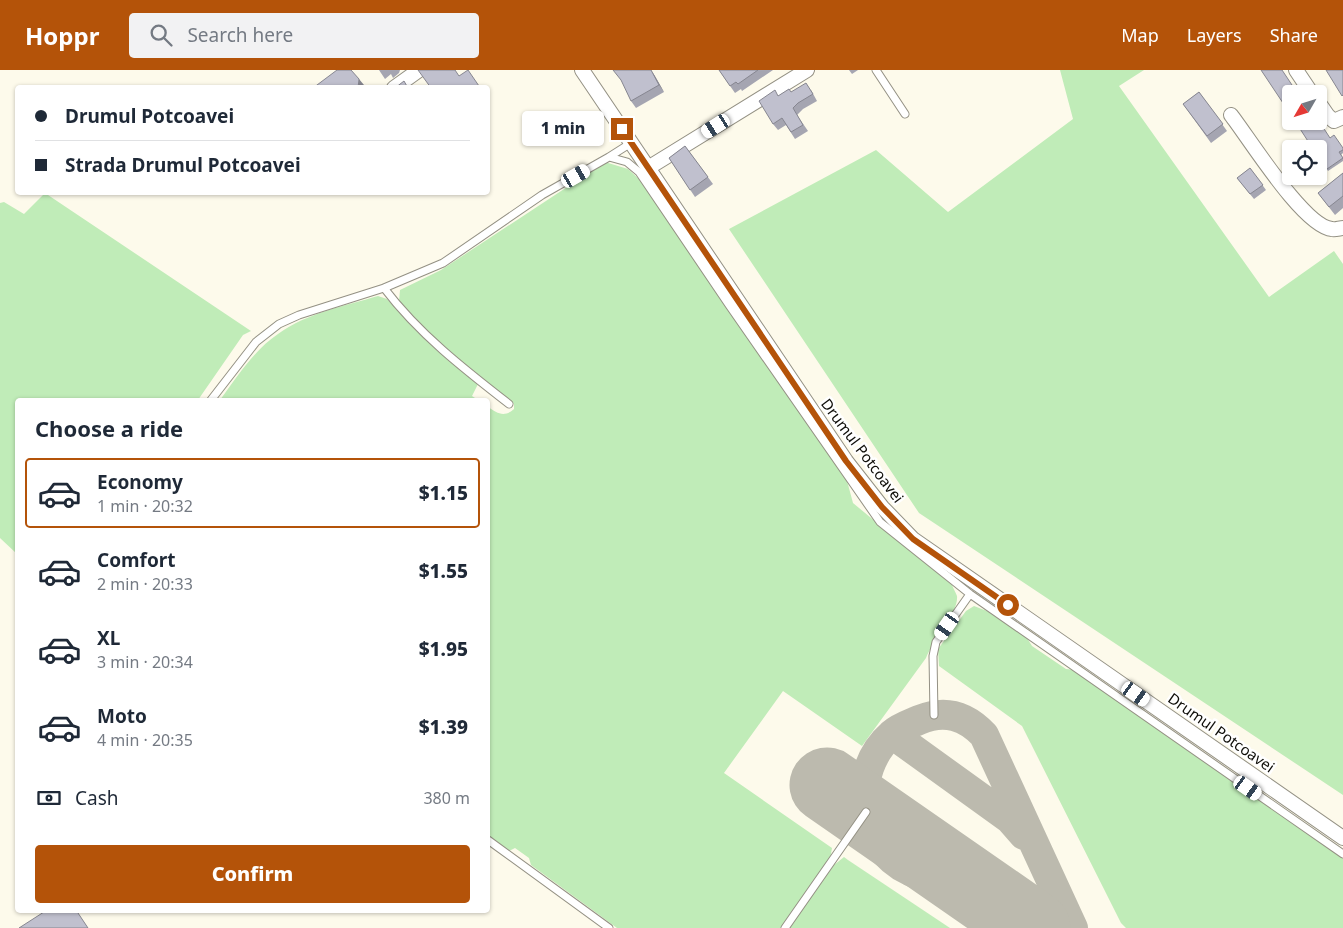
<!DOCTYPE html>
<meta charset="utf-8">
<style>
body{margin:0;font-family:"Noto Sans",sans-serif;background:#f2f2f3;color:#1f2937;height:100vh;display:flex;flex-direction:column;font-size:19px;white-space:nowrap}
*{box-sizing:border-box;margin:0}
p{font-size:16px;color:#747a83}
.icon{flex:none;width:28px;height:28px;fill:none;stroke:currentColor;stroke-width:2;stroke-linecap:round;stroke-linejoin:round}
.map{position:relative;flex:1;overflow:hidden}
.drawer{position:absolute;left:15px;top:328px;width:475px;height:515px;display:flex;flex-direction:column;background:#fff;border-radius:5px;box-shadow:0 1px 4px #0004}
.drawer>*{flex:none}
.hud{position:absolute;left:15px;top:15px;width:475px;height:110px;border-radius:5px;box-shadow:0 1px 4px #0004;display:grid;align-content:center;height:110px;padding:0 20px;background:#fff}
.needle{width:32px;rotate:231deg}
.buttons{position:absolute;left:1282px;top:15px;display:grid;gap:10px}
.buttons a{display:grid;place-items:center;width:45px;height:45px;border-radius:5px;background:#fff;box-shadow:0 1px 4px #0004;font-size:25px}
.end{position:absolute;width:22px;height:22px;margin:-11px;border:6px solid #b45309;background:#fff;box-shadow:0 0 0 2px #fff}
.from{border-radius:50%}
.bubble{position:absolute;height:35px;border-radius:5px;background:#fff;box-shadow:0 1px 4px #0004;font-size:16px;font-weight:800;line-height:35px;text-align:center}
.car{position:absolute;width:15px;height:30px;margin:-15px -8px;border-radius:6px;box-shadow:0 0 4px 1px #0007;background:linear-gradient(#fff 24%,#345 0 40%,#fff 0 76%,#345 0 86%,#fff 0)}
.hud b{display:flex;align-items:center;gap:18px;height:48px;font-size:19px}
.hud b+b{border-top:1px solid #e0e1e3}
.hud i{width:12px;height:12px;background:#1f2937}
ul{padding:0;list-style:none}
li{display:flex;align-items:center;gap:15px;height:70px;margin:0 10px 8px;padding:0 10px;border:2px solid transparent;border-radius:5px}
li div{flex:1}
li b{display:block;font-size:19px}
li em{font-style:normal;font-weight:800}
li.current{border-color:#b45309}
li>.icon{width:45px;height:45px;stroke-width:1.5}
h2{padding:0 20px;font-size:22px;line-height:60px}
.pay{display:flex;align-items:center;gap:12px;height:55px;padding:0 20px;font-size:19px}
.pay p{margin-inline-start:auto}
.cta{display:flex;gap:10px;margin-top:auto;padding:10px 20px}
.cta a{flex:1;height:58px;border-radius:5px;background:#b45309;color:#fff;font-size:20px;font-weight:800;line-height:58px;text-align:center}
header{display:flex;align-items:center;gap:30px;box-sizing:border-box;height:70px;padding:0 25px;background:#b45309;color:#fff}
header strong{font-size:24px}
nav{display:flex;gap:28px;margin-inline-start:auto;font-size:18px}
.search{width:350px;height:45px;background:#f2f2f3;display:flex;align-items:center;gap:12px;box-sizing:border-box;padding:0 18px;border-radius:5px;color:#747a83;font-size:19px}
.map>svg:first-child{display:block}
.green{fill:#c0ecb8}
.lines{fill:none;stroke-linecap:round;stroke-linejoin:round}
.taxiway{stroke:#bcbaae;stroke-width:30}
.runway{stroke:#bcbaae;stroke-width:75}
.service-casing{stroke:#949184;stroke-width:9}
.minor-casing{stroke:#949184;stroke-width:16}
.service{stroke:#fff;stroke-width:7}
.minor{stroke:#fff;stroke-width:14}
.wall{fill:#a5a5b1}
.shaded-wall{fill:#868690}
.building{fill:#c0c0ce;stroke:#868690}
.route{stroke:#b45309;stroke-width:6}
.labels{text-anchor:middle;stroke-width:5;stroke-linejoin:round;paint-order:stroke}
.street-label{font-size:15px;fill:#0e0d08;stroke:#fff}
</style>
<header>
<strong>Hoppr</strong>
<div class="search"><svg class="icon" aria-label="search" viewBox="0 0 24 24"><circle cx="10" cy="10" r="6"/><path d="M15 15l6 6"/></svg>Search here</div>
<nav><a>Map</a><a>Layers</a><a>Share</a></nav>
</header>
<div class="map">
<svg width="1343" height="858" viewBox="0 0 1343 858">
<rect width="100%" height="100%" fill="#fdfaeb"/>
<path class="green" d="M1060 0H1144L1119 16 1269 227 1334 181 1343 194V725L919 443 729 159 876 80 948 142 1073 49Z
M605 92 628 99 639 109 846 407 853 433 952 515C953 518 956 523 957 526 959 542 932 572 926 588L862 676 783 621 724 703 832 778 830 790 783 858H617L531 795 529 788 515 778 509 781 488 766V337C497 343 504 348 514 339V334L442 276 399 231 400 220 441 200Z
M45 123 251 261 243 265 198 330H18L17 484 0 468V133L4 132 24 144Z
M378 226 387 229 435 278 478 314 472 326 478 330H220C237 307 254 280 278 264 307 243 344 236 378 226Z
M974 536 987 541 1027 568 1032 576 1066 599 1077 600 1343 787V858H1126L1121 853 1022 656 939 596 938 579 966 541Z
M844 787 848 790 950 858H789L834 795Z"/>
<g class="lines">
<path class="taxiway" d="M892 664 1010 749 1024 765
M962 809C944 809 926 809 910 801 857 776 849 701 892 664 900 657 910 654 919 650 945 639 966 646 984 665L1073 858"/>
<path class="runway" d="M827 715 1033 858"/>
<g class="service-casing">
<path id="service" d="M876 0 905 44
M609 87 631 73
M384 218 443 193 542 125 609 87 627 92 639 102 729 235 880 452 970 524 1343 784
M211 330 256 272 279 254 299 245 384 218C419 264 464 299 509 334
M934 645 933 586 936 572 970 524
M488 770 609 858
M785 858 866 742"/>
</g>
<g class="minor-casing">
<path id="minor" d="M582 0 846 391 882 437 913 469 1343 768
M1296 0 1312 24
M394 18 419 0
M1319 33 1328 46 1334 51 1343 47
M1231 45C1249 68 1304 157 1332 159 1335 160 1340 158 1343 158
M648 98 807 0"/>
</g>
<use href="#service" class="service"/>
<use href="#minor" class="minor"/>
</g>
<path class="wall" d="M379 0H400L399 3 393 8 391 4 385 9Z
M651 0 664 22 636 38 631 31Z
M719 0H773L742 21 741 19 735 23Z
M849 0H858L852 4Z
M811 20 817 31 803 39 797 45 808 61 795 69 786 55 778 60 773 54 792 22Z
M1199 22 1227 61 1211 73 1183 34Z
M1330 68 1343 78V83L1341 85 1343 88V91L1328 101 1319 87Z
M685 76 713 114 695 127 669 88Z
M1250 98 1266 120 1254 129 1237 108Z
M1343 103V138L1335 145 1318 123Z"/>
<path class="shaded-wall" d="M651 0 655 6 664 22 659 15Z
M359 9 364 15 363 18H358Z"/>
<path class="building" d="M337 0H351L359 9 358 18H313Z
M418 0H455L459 6 468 0 479 16 476 18H431Z
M613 0H651L659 15 631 31 621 10Z
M719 0H758L738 14 736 12 730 16Z
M1261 0H1282L1298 24H1291V45Z
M1326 0H1343V25L1342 26Z
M404 11 408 18H395Z
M806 13 813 24 798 33 793 38 803 55 791 62 782 48 773 54 759 31 775 20 778 26 789 19 791 22Z
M1199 22 1223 54 1207 66 1183 34Z
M1295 51H1319L1330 68 1334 65 1343 78V80L1339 82 1343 88 1327 99 1319 87V79H1313Z
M685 76 708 107 690 120 669 88Z
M1250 98 1263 115 1250 124 1237 108Z
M1343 103V126L1329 137 1318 123Z
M47 840H76L88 858H19Z"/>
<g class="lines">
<path class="route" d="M622 59 846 391 882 437 913 469 1008 535"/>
</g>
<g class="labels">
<g class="street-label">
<text transform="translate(862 381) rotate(53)" y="5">Drumul Potcoavei</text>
<text transform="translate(1221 663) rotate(35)" y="5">Drumul Potcoavei</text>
</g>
</g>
</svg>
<div class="buttons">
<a><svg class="needle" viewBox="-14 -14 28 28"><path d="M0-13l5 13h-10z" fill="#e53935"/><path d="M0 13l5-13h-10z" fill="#747a83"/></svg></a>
<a><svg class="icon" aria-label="locate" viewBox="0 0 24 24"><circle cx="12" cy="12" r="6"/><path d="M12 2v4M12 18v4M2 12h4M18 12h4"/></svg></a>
</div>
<i class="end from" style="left:1008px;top:535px"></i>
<i class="end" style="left:622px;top:59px"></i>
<div class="bubble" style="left:522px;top:41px;width:82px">1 min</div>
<i class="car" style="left:716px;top:56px;rotate:238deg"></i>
<i class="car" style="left:576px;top:106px;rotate:60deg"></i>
<i class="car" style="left:947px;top:556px;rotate:215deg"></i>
<i class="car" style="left:1136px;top:624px;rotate:125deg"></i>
<i class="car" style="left:1248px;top:718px;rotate:125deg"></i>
<div class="hud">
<b><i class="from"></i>Drumul Potcoavei</b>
<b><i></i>Strada Drumul Potcoavei</b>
</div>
<section class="drawer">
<h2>Choose a ride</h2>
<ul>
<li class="current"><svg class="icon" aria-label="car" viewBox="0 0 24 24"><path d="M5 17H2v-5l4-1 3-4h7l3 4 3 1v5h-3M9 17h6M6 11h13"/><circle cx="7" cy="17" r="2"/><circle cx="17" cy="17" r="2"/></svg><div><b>Economy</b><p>1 min · 20:32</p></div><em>$1.15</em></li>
<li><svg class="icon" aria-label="car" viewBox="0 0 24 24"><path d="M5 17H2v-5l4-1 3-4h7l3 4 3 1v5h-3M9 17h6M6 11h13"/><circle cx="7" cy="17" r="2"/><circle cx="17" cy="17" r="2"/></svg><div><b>Comfort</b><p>2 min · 20:33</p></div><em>$1.55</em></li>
<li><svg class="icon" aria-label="car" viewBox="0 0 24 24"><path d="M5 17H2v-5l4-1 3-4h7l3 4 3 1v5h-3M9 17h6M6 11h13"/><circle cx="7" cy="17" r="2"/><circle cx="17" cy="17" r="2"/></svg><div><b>XL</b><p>3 min · 20:34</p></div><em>$1.95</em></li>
<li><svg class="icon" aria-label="car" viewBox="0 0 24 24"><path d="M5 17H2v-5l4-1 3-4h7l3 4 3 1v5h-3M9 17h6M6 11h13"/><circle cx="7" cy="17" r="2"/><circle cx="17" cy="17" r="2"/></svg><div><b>Moto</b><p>4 min · 20:35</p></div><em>$1.39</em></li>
</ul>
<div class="pay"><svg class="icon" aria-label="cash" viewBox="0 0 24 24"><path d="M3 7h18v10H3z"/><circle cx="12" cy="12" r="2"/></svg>Cash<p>380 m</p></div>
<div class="cta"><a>Confirm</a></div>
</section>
</div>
